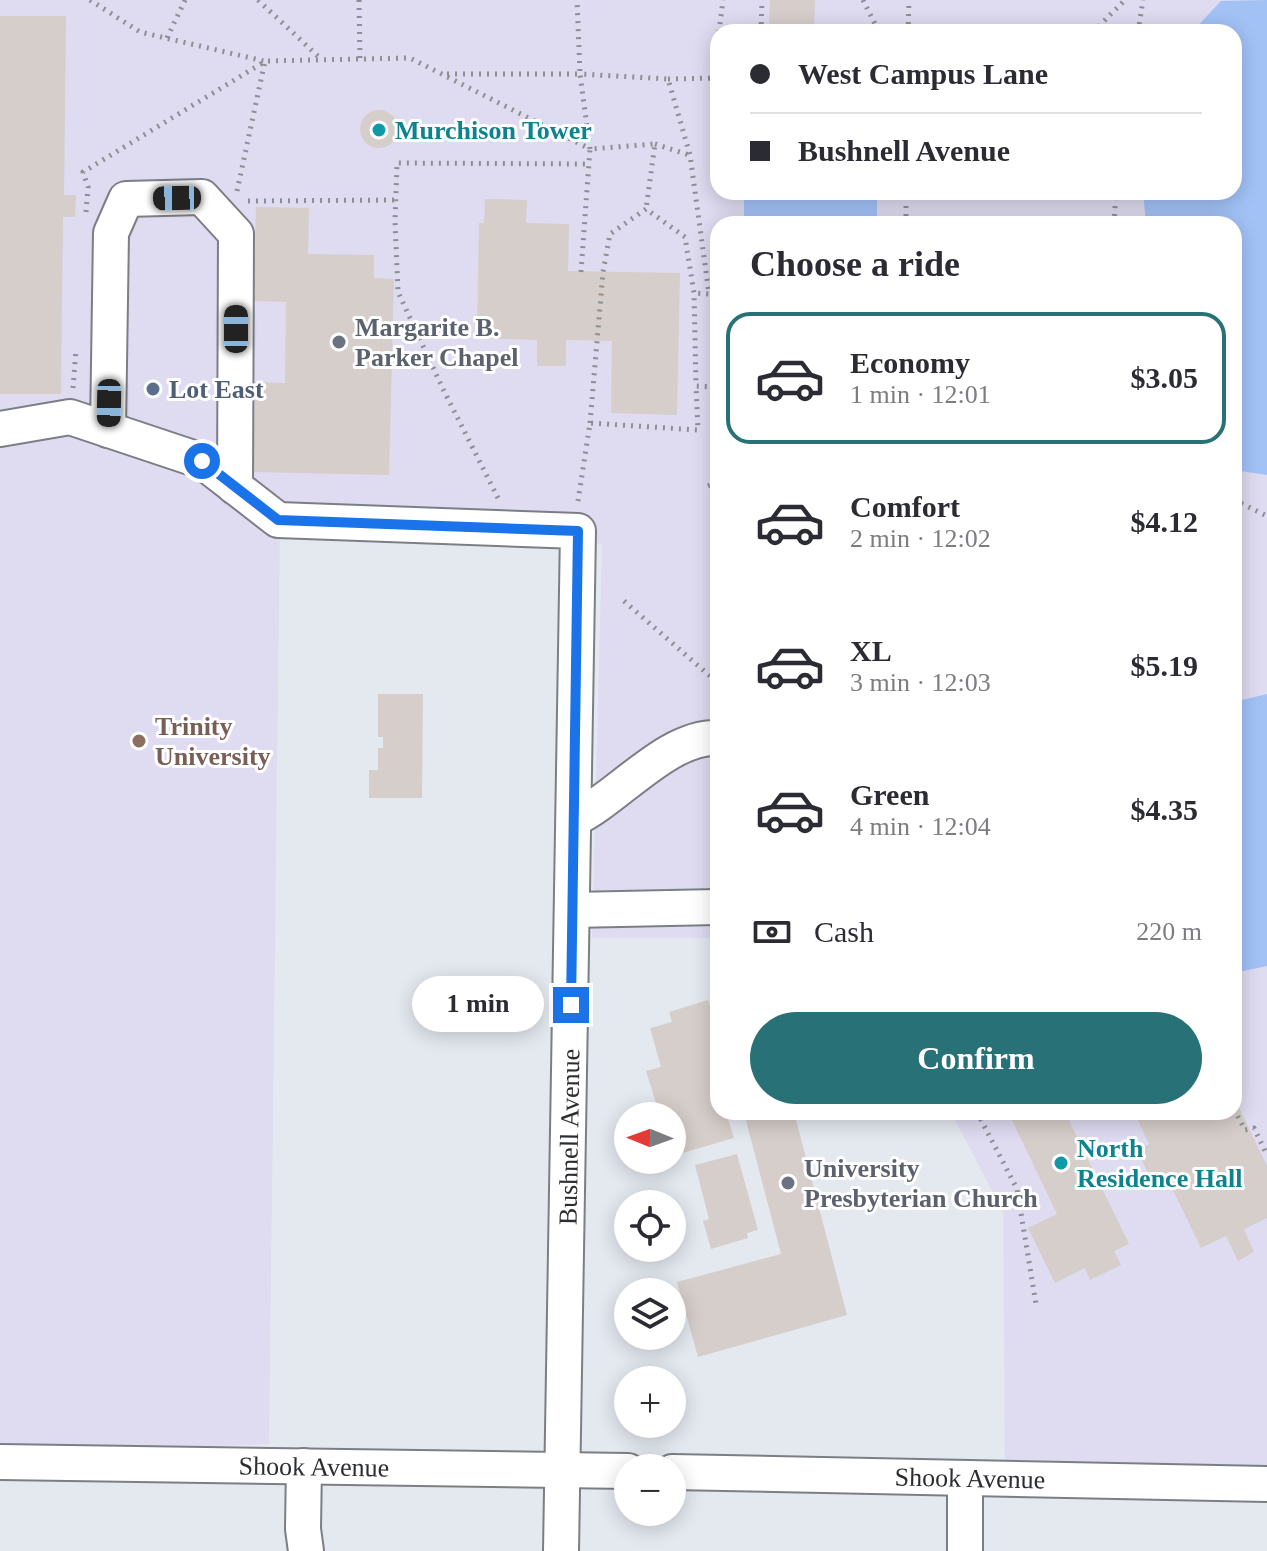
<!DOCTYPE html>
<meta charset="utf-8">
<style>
body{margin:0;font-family:"Times New Roman",serif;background:#f2f2f3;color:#2b2b33;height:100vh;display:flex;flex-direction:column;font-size:30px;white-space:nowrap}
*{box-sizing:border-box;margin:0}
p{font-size:26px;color:#7c7c81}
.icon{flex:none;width:44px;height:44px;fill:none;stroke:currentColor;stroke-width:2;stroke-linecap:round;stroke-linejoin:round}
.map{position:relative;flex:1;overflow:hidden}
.panel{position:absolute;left:710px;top:216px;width:532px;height:904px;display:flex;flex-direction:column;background:#fff;border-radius:24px;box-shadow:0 4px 20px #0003}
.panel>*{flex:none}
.banner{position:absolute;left:710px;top:24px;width:532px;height:176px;border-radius:24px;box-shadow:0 4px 20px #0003;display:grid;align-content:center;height:176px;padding:0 40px;background:#fff}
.needle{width:52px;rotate:271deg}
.fabs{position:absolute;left:614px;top:1102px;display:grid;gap:16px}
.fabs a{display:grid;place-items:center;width:72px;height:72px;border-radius:50%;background:#fff;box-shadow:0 4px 20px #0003;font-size:40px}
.end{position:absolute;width:36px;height:36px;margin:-18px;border:10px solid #1a73e8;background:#fff;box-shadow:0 0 0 4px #fff}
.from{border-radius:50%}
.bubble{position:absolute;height:56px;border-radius:28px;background:#fff;box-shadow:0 4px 20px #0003;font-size:26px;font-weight:800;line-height:56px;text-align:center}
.car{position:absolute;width:24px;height:48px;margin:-24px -12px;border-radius:10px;box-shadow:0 0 6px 2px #0007;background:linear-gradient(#222 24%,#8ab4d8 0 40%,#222 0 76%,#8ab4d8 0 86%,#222 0)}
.banner b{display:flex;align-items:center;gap:28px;height:76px;font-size:30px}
.banner b+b{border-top:2px solid #e1e1e2}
.banner i{width:20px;height:20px;background:#2b2b33}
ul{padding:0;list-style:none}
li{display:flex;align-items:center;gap:24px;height:132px;margin:0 16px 12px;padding:0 24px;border:4px solid transparent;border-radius:24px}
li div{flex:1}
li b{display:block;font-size:30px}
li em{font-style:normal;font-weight:800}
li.current{border-color:#277177}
li>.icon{width:72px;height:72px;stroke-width:1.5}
h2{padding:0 40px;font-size:36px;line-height:96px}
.pay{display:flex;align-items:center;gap:20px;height:88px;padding:0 40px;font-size:30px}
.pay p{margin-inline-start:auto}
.cta{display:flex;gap:16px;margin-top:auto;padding:16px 40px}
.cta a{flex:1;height:92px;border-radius:48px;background:#277177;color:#fff;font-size:32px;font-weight:800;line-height:92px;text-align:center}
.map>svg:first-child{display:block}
.education{fill:#dfdbf1;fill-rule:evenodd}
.green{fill:#a2c2f6}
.building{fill:#d6ceca}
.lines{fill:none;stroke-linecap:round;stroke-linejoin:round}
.minor-casing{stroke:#7b7f85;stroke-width:38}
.path{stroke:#8c8f94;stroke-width:5;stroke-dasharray:2 6;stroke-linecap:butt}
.minor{stroke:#fff;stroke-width:34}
.route{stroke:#1a73e8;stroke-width:10}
.culture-dot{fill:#0f9aa8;stroke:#fff;stroke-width:3}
.worship-dot{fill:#6b7280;stroke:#fff;stroke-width:3}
.service-dot{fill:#5c6f8a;stroke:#fff;stroke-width:3}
.education-dot{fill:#8d6e63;stroke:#fff;stroke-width:3}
.labels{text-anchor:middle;stroke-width:6;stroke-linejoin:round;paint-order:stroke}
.culture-label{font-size:26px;font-weight:bold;fill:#0d838f;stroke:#fff;text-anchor:start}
.worship-label{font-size:26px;font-weight:bold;fill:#5b616d;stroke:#fff;text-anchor:start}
.service-label{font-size:26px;font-weight:bold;fill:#4e5e75;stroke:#fff;text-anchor:start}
.education-label{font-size:26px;font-weight:bold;fill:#785e54;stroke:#fff;text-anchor:start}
.street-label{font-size:26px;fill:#2b2d30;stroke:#fff}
</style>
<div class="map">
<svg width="1267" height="1551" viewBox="0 0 1267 1551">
<rect width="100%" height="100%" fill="#e4e9f0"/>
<path class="education" d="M0 0H1267V1473L1005 1467 1003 1212 951 1112H1234V224H718V938H592L602 544 280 525 269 1444 0 1453ZM718 32H1234V192H718Z"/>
<path class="green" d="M1267 0V475L1234 470V224H1146L1143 192H1234V32H1192L1221 1Z
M744 192H877V224H744Z
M1267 694V966L1234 973V702Z"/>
<path class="building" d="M770 0H815L814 32H769Z
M0 16H66L64 195H76L75 217H63L61 394H0Z
M360 129a19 19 0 1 1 38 0a19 19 0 1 1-38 0Z
M485 199 527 200 526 223 569 224 568 271 680 273 677 415 611 413 612 341 566 340V366H537V340L477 338 479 223H484Z
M256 207 309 208 308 254 374 255V278L394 279 389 475 253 472 255 382 285 383 286 302 254 301Z
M378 694H423L422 798H369V770H378V748H383V737H378Z
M708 1000 718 1032V1112H726L734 1138 672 1156V1116H660L646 1071 661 1067 650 1028 672 1022 669 1012Z
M1234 1097 1267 1166V1218L1244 1229 1254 1252 1238 1261 1226 1236 1201 1248 1169 1182 1155 1188 1137 1150 1149 1144 1134 1112H1234Z
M794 1112 847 1315 698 1357 677 1282 781 1254 744 1113Z
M1008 1112H1065L1129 1244 1114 1251 1121 1265 1090 1280 1085 1268 1055 1283 1028 1228 1057 1214Z
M737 1154 758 1230 747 1233 748 1238 711 1249 703 1221 709 1219 695 1165Z"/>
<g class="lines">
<g class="minor-casing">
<g id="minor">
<path d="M0 429 70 417 202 461 278 520 578 531 561 1551"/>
<path d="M108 430 111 233 126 199 202 197 236 234 235 487"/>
<path d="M574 819C617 799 668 735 718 738"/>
<path d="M572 910 718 907"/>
<path id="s1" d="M0 1462 628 1471"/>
<path d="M304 1466 303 1529 306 1551"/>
<path id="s2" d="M672 1472 1267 1484"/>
<path d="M965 1551V1479"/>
</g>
</g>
<path class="path" d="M90 0 140 32 264 61
M258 0 321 59
M359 0 360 59
M863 0 879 32
M719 32 723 0
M761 32 762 0
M908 32 909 0
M1093 32 1125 0
M1138 32 1143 0
M167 38 185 0
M447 74H580L577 0
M714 78 718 44
M668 79 718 78
M655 144 689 155
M590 149 580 74 668 79 690 155 709 294 694 293
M237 191 265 61 410 58 590 149
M248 201 396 200
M86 212 88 187 83 172 264 62
M906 224V192
M1114 224 1116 192
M581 272 590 149 655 144 646 209
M73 388 76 350
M590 423 603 272 610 234 646 209 685 237 694 293 696 386
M708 486 718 482
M498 498 443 389 398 292 395 222 397 163 589 164
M1234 500 1267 516
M578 501 590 423 698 430 696 386 718 387
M624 601 718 683
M1234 1109 1245 1130 1254 1128 1267 1155
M977 1112 1017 1189 1036 1304"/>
<use href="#minor" class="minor"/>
</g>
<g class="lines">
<path class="route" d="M202 461 278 520 578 531 571 1005"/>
</g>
<g class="culture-dot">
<circle cx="379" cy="130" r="8"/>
<circle cx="1061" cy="1163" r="8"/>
</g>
<g class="worship-dot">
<circle cx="339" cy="342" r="8"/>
<circle cx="788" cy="1183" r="8"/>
</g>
<circle class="service-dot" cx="153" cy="389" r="8"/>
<circle class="education-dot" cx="139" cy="741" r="8"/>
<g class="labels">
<g class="culture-label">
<text x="395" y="139">Murchison Tower</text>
<text x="1077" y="1157">North<tspan x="1077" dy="30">Residence Hall</tspan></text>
</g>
<g class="worship-label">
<text x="355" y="336">Margarite B.<tspan x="355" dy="30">Parker Chapel</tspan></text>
<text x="804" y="1177">University<tspan x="804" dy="30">Presbyterian Church</tspan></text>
</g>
<g class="service-label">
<text x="169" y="398">Lot East</text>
</g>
<g class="education-label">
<text x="155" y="735">Trinity<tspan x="155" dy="30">University</tspan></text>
</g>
<g class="street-label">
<text transform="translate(569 1137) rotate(-89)" y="9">Bushnell Avenue</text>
<text dy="9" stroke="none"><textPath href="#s1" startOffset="314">Shook Avenue</textPath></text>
<text dy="9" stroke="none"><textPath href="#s2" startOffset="298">Shook Avenue</textPath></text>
</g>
</g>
</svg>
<div class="fabs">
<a><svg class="needle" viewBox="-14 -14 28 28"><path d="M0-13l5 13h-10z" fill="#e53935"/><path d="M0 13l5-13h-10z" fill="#7c7c81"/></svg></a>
<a><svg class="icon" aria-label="locate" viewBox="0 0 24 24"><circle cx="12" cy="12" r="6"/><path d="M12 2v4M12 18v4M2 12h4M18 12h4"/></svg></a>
<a><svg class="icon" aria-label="layers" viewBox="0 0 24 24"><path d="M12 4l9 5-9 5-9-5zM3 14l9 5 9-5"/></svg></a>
<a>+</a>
<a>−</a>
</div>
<i class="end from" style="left:202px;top:461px"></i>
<i class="end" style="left:571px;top:1005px"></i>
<div class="bubble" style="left:412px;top:976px;width:132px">1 min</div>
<i class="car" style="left:177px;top:198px;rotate:269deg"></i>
<i class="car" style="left:236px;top:329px;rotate:0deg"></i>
<i class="car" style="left:109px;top:403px;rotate:181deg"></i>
<div class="banner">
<b><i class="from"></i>West Campus Lane</b>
<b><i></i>Bushnell Avenue</b>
</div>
<section class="panel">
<h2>Choose a ride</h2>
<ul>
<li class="current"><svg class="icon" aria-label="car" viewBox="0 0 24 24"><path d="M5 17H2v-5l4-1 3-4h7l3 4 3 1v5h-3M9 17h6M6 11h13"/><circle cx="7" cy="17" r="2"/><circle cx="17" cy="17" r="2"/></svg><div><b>Economy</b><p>1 min · 12:01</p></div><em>$3.05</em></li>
<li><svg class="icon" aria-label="car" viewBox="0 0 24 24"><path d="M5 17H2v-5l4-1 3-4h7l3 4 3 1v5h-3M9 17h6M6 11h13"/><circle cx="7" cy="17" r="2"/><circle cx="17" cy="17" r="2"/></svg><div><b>Comfort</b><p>2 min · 12:02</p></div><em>$4.12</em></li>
<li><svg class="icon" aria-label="car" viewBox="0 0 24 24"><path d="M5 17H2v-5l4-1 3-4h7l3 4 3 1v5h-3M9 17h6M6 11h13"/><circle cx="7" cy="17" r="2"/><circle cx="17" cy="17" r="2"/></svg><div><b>XL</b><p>3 min · 12:03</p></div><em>$5.19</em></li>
<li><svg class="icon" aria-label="car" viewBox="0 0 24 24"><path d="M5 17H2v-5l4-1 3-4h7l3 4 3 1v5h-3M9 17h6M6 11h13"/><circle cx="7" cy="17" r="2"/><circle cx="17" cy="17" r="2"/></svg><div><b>Green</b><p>4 min · 12:04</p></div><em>$4.35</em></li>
</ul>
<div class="pay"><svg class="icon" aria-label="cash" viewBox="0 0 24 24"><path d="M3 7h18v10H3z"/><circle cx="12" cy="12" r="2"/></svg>Cash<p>220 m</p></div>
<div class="cta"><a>Confirm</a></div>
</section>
</div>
